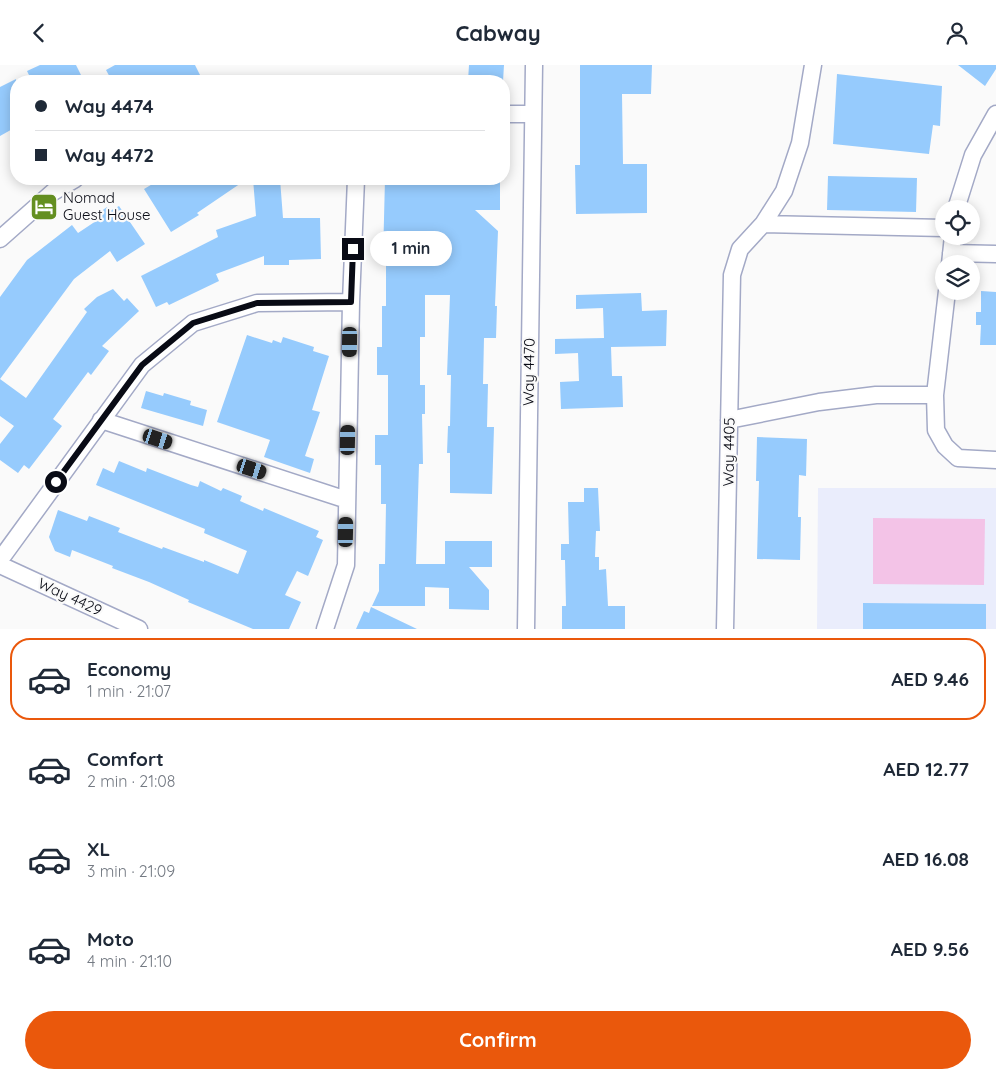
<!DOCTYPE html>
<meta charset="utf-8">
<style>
body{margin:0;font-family:Quicksand,sans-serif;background:#f2f2f3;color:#1f2937;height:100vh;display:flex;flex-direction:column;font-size:19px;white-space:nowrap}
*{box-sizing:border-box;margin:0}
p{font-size:16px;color:#747a83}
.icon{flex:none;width:28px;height:28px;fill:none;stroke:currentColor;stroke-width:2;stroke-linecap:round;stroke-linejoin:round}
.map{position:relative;height:564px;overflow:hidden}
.panel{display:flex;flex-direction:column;background:#fff;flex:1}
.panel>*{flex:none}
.top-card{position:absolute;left:10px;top:10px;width:500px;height:110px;border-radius:20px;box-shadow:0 2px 12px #0003;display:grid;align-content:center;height:110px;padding:0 25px;background:#fff}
.tools{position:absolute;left:935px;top:135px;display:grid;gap:10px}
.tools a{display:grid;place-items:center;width:45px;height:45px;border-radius:50%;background:#fff;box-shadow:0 2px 12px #0003;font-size:25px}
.end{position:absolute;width:22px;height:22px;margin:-11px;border:6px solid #090b15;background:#fff;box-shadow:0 0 0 2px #fff}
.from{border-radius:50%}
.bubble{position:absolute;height:35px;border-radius:18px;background:#fff;box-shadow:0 2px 12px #0003;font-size:16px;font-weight:700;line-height:35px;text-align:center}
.car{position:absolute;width:15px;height:30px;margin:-15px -8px;border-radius:6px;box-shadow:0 0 4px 1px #0007;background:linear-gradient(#222 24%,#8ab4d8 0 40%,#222 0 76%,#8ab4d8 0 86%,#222 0)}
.top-card b{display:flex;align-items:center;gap:18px;height:48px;font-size:19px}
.top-card b+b{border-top:1px solid #e0e1e3}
.top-card i{width:12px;height:12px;background:#1f2937}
ul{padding:9px 0 0;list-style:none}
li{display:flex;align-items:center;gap:15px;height:82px;margin:0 10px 8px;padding:0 15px;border:2px solid transparent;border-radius:20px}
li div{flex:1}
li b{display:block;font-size:19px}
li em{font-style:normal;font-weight:700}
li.current{border-color:#ea580c}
li>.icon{width:45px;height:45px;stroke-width:1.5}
.primary-button{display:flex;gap:10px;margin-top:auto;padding:10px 25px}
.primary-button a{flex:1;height:58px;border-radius:30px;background:#ea580c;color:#fff;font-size:20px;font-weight:700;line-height:58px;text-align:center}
header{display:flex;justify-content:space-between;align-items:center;height:65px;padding:0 25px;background:#fff;font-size:22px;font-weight:700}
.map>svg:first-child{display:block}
.built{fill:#eaedfc}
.green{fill:#f3c3e7}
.building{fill:#96cbfd}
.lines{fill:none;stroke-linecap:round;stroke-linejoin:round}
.minor-casing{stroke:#a3a9c6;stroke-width:19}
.minor{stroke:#fff;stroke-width:16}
.route{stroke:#090b15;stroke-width:6}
.labels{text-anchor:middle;stroke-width:4.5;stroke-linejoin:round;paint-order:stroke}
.poi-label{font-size:15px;fill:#090b15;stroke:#fafafa;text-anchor:start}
.street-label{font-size:15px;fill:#090b15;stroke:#fafafa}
</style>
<header><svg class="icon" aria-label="back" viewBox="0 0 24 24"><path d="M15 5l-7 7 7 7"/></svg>Cabway<svg class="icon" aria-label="person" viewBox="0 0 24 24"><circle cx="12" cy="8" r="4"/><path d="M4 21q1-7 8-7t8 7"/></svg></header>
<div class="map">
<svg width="996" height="564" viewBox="0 0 996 564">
<rect width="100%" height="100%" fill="#fafafa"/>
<path class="built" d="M818 423H996V564H817Z"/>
<path class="green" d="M873 453 985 454 984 520 873 519Z"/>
<path class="building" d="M40 0H76L84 16H32L27 6Z
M115 0H195L203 16H112L106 5Z
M469 0H504L503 16H468Z
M580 0H652L651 29H622L623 99H647V148L576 149 575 100H580Z
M958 0H996V4L985 21Z
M837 9 942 21 940 61 933 60 929 89 833 79Z
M16 14V62L0 71V22Z
M828 111 917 113 916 147 827 145Z
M161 114H176L180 119 188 114H247L197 148 199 150 171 167 144 124Z
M253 114H280L283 153H320L321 194 289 195V200H264V191L216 209 219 216 169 240 167 237 156 242 141 211 218 172 216 165 256 151Z
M385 114H500V145H475L498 166 495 241H497L496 273H484L483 319H488L487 362H494L492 429 450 428V388H447L448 361H450L451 310H447L450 230H425V272H420V320H425V349H422L423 399H419L416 499H445V476H492V502H469L489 525V545L449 544V523L425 522V541H372L379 526V499H385L386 439H381V400H375V370H388V310H377V282H382V241H386V193H383Z
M119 141 145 179 117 197 110 186 74 214 0 314 26 333 87 247 84 244 97 232 113 224 124 236 127 233 139 246 102 281 109 286 91 310 88 307 53 354 62 361 29 404 24 400 18 408 0 395V379L14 361 0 351V232L27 195 72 160 78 168 99 154 96 150 107 142 110 146Z
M981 226 996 227V280H980L981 260H976V247H981Z
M641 228 642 246 667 245 666 281 611 282 612 311H622L623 342 561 344 560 317 579 316 578 288 555 289V274L604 273 603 243 576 244V230Z
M247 270 272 278 273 275 281 278 283 272 314 282 313 286 329 291 312 345 320 347 305 391 314 394 310 408 264 392 270 375 217 357Z
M146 326 163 331 164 328 191 336 190 340 207 345 203 361 141 343Z
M757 372 807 374 806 411 799 410 798 452H801L800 495 757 494 759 416H756Z
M119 396 146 407 147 403 191 420 198 422 200 416 221 426 223 423 242 431 240 436 263 446 264 443 319 466 316 472 323 475 308 511 297 506 285 530 301 537 289 564H253L188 537 189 535 149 517 112 503 113 501 72 485 70 492 55 486 49 472 58 445 87 456 89 451 120 463 118 467 162 484 163 482 204 497V495L238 509 247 486 204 468 205 464 96 420 103 403 114 408Z
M584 423H598L600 466H596L595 492H599V505L606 504 608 541H625V564H562V541H566L565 495H561V479H569L568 437H584Z
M863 538 986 539V564H863Z
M371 542 417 564H356L364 546 369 548Z"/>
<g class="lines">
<g class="minor-casing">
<path id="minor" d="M504 49H533
M956 144 973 90 996 49
M763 159 944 163
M0 174 53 127 75 114
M951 188 996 189
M950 199 953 171
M947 226 935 330 936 365 945 381 958 393 996 395
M101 355 347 435
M729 355 819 337 876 330H935
M0 495 142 300 193 258 257 238 351 237
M0 500 139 564
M325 564 346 500 351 237 356 114
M526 564 534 0
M725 564 732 210 740 184 763 159 784 126 800 78 813 0"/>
</g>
<use href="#minor" class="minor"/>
</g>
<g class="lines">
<path class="route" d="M56 417 142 300 193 258 257 238 351 237 353 184"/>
</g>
<defs>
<g id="hotel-square" transform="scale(1.4375)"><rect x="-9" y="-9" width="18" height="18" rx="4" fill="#648f21" stroke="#fafafa"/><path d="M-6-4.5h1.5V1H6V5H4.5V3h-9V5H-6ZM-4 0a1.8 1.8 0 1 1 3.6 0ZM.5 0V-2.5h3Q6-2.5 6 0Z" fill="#fff"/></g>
</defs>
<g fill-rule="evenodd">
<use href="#hotel-square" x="44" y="142"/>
</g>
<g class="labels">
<g class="poi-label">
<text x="63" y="138">Nomad<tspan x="63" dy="17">Guest House</tspan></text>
</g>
<g class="street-label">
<text transform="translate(529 307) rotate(-89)" y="5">Way 4470</text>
<text transform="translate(729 387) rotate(-89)" y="5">Way 4405</text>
<text transform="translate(70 532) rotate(25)" y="5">Way 4429</text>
</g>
</g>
</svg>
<div class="tools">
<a><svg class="icon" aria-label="locate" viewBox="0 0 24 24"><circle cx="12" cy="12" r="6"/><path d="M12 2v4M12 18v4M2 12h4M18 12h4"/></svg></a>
<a><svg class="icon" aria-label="layers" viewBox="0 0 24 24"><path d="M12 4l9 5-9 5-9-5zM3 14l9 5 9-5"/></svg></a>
</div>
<i class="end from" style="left:56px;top:417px"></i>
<i class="end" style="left:353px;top:184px"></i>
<div class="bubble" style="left:370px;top:166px;width:82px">1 min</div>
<i class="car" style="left:350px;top:277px;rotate:181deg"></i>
<i class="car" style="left:158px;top:374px;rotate:108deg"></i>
<i class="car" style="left:348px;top:375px;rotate:1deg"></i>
<i class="car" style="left:252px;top:404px;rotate:108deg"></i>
<i class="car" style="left:346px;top:467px;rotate:1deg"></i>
<div class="top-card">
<b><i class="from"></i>Way 4474</b>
<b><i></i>Way 4472</b>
</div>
</div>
<section class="panel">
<ul>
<li class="current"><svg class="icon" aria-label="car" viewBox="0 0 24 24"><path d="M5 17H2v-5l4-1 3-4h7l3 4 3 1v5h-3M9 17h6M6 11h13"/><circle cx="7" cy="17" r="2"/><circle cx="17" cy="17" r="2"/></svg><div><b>Economy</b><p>1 min · 21:07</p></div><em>AED 9.46</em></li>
<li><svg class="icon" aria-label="car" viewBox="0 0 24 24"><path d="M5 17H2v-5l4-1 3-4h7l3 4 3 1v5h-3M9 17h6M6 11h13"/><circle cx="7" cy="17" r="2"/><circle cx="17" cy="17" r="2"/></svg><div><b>Comfort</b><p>2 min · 21:08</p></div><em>AED 12.77</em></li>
<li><svg class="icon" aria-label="car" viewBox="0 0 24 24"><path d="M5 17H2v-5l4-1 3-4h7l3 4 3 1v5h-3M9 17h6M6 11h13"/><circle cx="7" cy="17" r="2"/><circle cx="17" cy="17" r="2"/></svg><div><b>XL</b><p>3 min · 21:09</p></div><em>AED 16.08</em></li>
<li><svg class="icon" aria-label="car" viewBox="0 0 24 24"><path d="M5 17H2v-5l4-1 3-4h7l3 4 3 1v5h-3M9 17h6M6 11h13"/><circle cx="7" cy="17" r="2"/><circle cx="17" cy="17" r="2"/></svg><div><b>Moto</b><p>4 min · 21:10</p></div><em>AED 9.56</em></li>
</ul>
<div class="primary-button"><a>Confirm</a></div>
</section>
